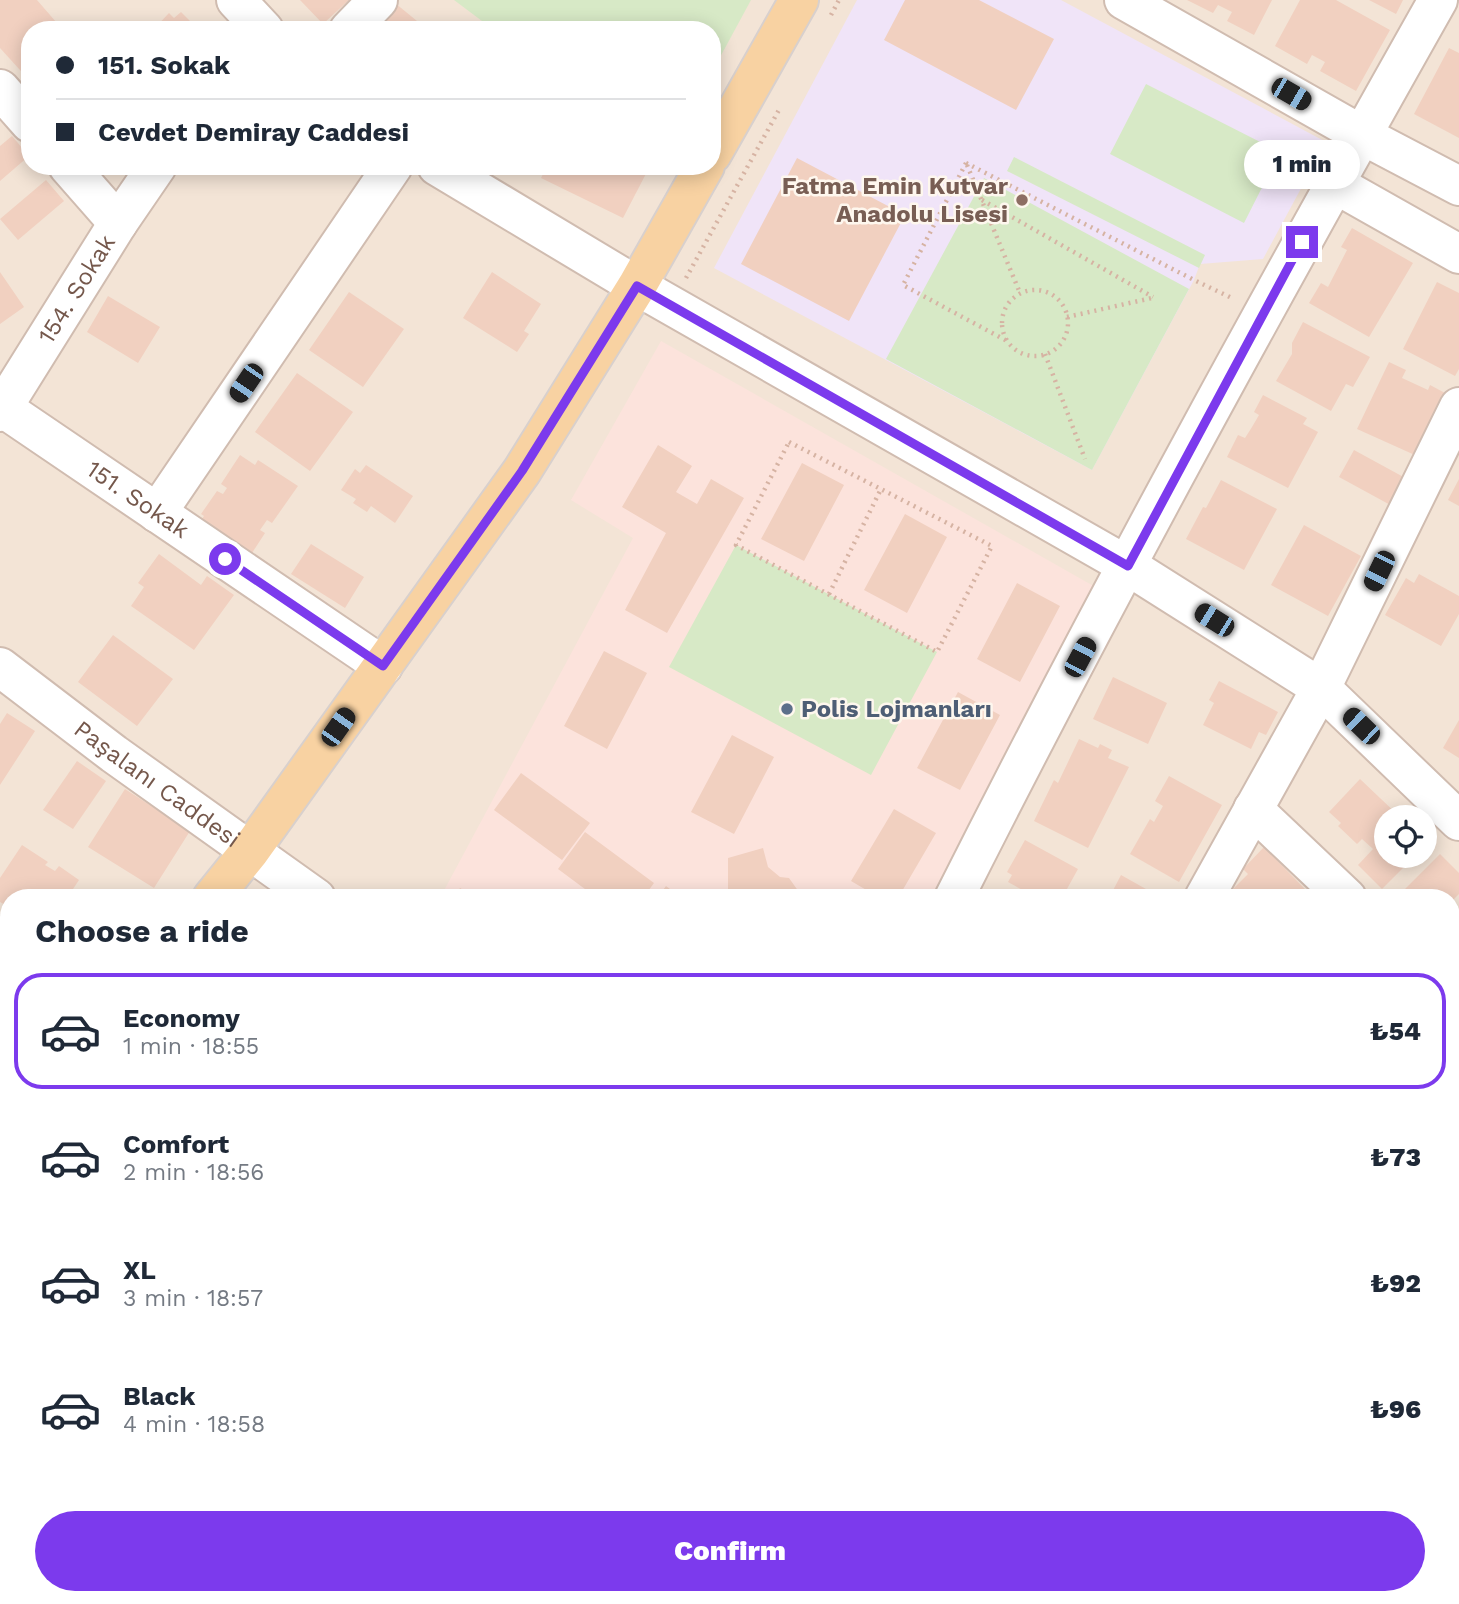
<!DOCTYPE html>
<meta charset="utf-8">
<style>
body{margin:0;font-family:"Work Sans",sans-serif;background:#f2f2f3;color:#1f2937;height:100vh;display:flex;flex-direction:column;font-size:26px;white-space:nowrap}
*{box-sizing:border-box;margin:0}
p{font-size:23px;color:#747a83}
.icon{flex:none;width:38px;height:38px;fill:none;stroke:currentColor;stroke-width:2;stroke-linecap:round;stroke-linejoin:round}
.map{position:relative;flex:1;overflow:hidden}
.panel{position:absolute;left:0px;top:889px;width:1460px;height:716px;display:flex;flex-direction:column;background:#fff;border-radius:28px 28px 0 0;box-shadow:0 4px 18px #0003}
.panel>*{flex:none}
.banner{position:absolute;left:21px;top:21px;width:700px;height:154px;border-radius:28px;box-shadow:0 4px 18px #0003;display:grid;align-content:center;height:154px;padding:0 35px;background:#fff}
.buttons{position:absolute;left:1374px;top:805px;display:grid;gap:14px}
.buttons a{display:grid;place-items:center;width:63px;height:63px;border-radius:50%;background:#fff;box-shadow:0 4px 18px #0003;font-size:35px}
.end{position:absolute;width:32px;height:32px;margin:-16px;border:9px solid #7c3aed;background:#fff;box-shadow:0 0 0 4px #fff}
.from{border-radius:50%}
.bubble{position:absolute;height:49px;border-radius:24px;background:#fff;box-shadow:0 4px 18px #0003;font-size:23px;font-weight:800;line-height:49px;text-align:center}
.car{position:absolute;width:21px;height:42px;margin:-21px -10px;border-radius:9px;box-shadow:0 0 5px 2px #0007;background:linear-gradient(#222 24%,#8ab4d8 0 40%,#222 0 76%,#8ab4d8 0 86%,#222 0)}
.banner b{display:flex;align-items:center;gap:24px;height:66px;font-size:26px}
.banner b+b{border-top:2px solid #e0e1e3}
.banner i{width:18px;height:18px;background:#1f2937}
ul{padding:0;list-style:none}
li{display:flex;align-items:center;gap:21px;height:116px;margin:0 14px 10px;padding:0 21px;border:4px solid transparent;border-radius:28px}
li div{flex:1}
li b{display:block;font-size:26px}
li em{font-style:normal;font-weight:800}
li.selected{border-color:#7c3aed}
li>.icon{width:63px;height:63px;stroke-width:1.5}
h2{padding:0 35px;font-size:32px;line-height:84px}
.button{display:flex;gap:14px;margin-top:auto;padding:14px 35px}
.button a{flex:1;height:80px;border-radius:42px;background:#7c3aed;color:#fff;font-size:28px;font-weight:800;line-height:80px;text-align:center}
.map>svg:first-child{display:block}
.residential{fill:#f3e4d6;fill-rule:evenodd}
.commercial{fill:#fce3dc}
.education{fill:#f0e4f8}
.green{fill:#d7e9c6}
.building{fill:#f1d0c0}
.lines{fill:none;stroke-linecap:round;stroke-linejoin:round}
.minor-casing{stroke:#d0bcb0;stroke-width:42}
.major-casing{stroke:#d8d0cd;stroke-width:42}
.path{stroke:#d6b3a3;stroke-width:4.5;stroke-dasharray:2 5;stroke-linecap:butt}
.minor{stroke:#fff;stroke-width:38}
.major{stroke:#f8d2a2;stroke-width:38}
.route{stroke:#7c3aed;stroke-width:9}
.education-dot{fill:#8d6e63;stroke:#fef7ee;stroke-width:2.5}
.service-dot{fill:#5c6f8a;stroke:#fef7ee;stroke-width:2.5}
.labels{text-anchor:middle;stroke-width:5;stroke-linejoin:round;paint-order:stroke}
.education-label{font-size:24px;font-weight:bold;fill:#785e54;stroke:#fef7ee;text-anchor:end}
.street-label{font-size:24px;fill:#75584c;stroke:#fef7ee}
.service-label{font-size:24px;font-weight:bold;fill:#4e5e75;stroke:#fef7ee;text-anchor:start}
</style>
<div class="map">
<svg width="1459" height="1604" viewBox="0 0 1459 1604">
<rect width="100%" height="100%" fill="#fcf3e8"/>
<path class="residential" d="M0 0H1459V1604H0ZM30 30H712V166H30ZM1386 817H1424V856H1386ZM9 898H1451V1596H9Z"/>
<path class="commercial" d="M661 341 1097 588 968 830 930 898H440L633 538 571 500Z"/>
<path class="education" d="M857 0H1061L1326 142 1263 259 1200 264 1194 280 1092 470 714 268Z
M0 965 9 971V1037L0 1043Z"/>
<path class="green" d="M454 0H751L712 72V30H494Z
M1146 84 1280 152 1244 223 1110 154Z
M1014 157 1205 255 1199 268 1007 171Z
M984 178 1189 289 1092 470 886 359Z
M736 545 937 652 871 775 669 667Z"/>
<path class="building" d="M0 0H37L63 30H30V81L0 48Z
M300 0H349L323 24Z
M905 0H979L1054 39 1016 110 884 40Z
M1187 0H1272L1254 35 1227 21 1232 12 1218 5 1213 13Z
M1300 0H1336L1390 30 1356 91 1320 71 1325 62 1312 55 1307 64 1275 46Z
M1369 0H1403L1396 14Z
M395 3 428 30H374Z
M181 12 199 30H153L169 13 174 18Z
M1449 48 1459 53V138L1414 114Z
M12 136 29 156 0 181V146Z
M797 158 905 215 849 321 741 264Z
M547 166H650L623 218 541 178Z
M46 180 64 201 18 240 0 219Z
M1352 228 1413 263 1369 337 1309 303 1321 283 1328 287 1347 250 1341 247Z
M0 272 24 307 0 324Z
M492 272 541 304 524 331 529 334 517 352 463 318Z
M1437 282 1459 293V369L1455 376 1403 349Z
M349 292 404 329 363 387 309 350Z
M108 296 160 327 138 363 87 332Z
M1303 322 1370 357 1353 387 1346 384 1331 411 1276 381 1292 354V343Z
M1389 362 1406 370 1402 378 1428 390 1430 385 1445 393 1417 456 1357 429Z
M297 373 353 412 310 471 255 432Z
M1263 395 1307 418 1303 424 1318 432 1288 488 1227 457 1238 435 1245 438 1252 427 1259 415 1254 412Z
M658 445 692 466 676 492 697 504 711 479 744 498 667 633 625 610 666 533 622 507Z
M1354 450 1409 480 1394 507 1339 477Z
M240 455 255 465 258 460 298 486 272 523 267 520 260 530 265 533 252 553 202 519 204 516 201 514 217 491 223 494 227 488 221 484Z
M802 463 844 485 804 561 761 539Z
M366 465 413 496 395 523 371 506 367 512 353 503 356 499 341 490 355 469 360 473Z
M1459 479V506L1448 500Z
M1221 480 1277 509 1244 570 1186 539 1203 507 1206 508Z
M905 514 947 537 907 613 864 590Z
M1304 525 1361 556 1328 616 1271 585Z
M311 544 364 577 345 608 291 574Z
M159 554 201 585 207 576 234 595 194 650 131 606 144 587 138 583Z
M1419 574 1459 596V614L1441 646 1385 615 1406 578 1414 583Z
M1017 583 1060 606 1020 682 977 659Z
M113 635 173 679 137 726 78 682Z
M604 651 647 673 607 749 564 726Z
M1113 677 1167 703 1148 744 1093 719Z
M1219 681 1278 712 1266 735 1259 732 1251 749 1203 725 1214 703 1209 700Z
M958 692 1000 715 960 790 917 768Z
M7 713 35 731 0 785V724Z
M1459 720V758L1443 748Z
M732 735 774 757 734 834 691 812Z
M1079 739 1098 748 1100 744 1112 750 1108 758 1129 767 1088 848 1034 821 1054 780 1058 783Z
M77 761 106 781 73 829 43 810Z
M521 773 590 823 562 860 494 810Z
M1169 776 1222 805 1179 882 1130 854 1150 819 1154 822 1163 806 1155 801Z
M1360 779 1400 817H1386V856H1415L1382 889 1358 865 1373 849 1362 839 1357 844 1338 826 1341 823 1329 812Z
M125 789 190 831 154 888 88 847Z
M894 809 936 833 898 898H880L851 881Z
M585 832 654 883 643 898H597L558 869Z
M1025 840 1078 869 1062 898 1054 894 1052 898H1037L1008 882 1012 875 1007 872Z
M22 845 48 862 45 865 55 871 59 866 79 880 67 898H9V907L0 902V878Z
M1264 847 1299 883 1314 898H1234L1238 894 1233 889 1248 874 1243 869Z
M763 848 768 867 780 877 789 878 799 892 796 898H731L728 895V858Z
M1440 854 1459 873V894L1451 902V898H1400L1398 896Z
M1121 875 1162 898H1109Z
M666 886 682 898H657Z
M269 888 282 898H261Z
M460 888 476 898H454Z
M1459 926V950L1451 943V935Z
M1451 1027 1459 1035V1095L1451 1103Z
M1451 1158 1459 1166V1177L1451 1185Z
M1459 1389V1410L1451 1402V1398Z
M1459 1527V1553L1451 1544V1534Z
M558 1596H595L600 1604H546Z
M609 1596H634L621 1604H614Z
M804 1596H833L838 1604H792Z
M925 1596H1024L1029 1604H930Z
M1235 1596H1248L1256 1604H1227Z
M1287 1596H1300L1308 1604H1279Z
M1365 1596H1426L1418 1604H1373Z"/>
<g class="lines">
<g class="minor-casing">
<g id="minor">
<path d="M236 0 264 30"/>
<path d="M1124 0 1362 135 1459 186"/>
<path d="M349 30 378 0"/>
<path d="M0 89 30 123"/>
<path d="M68 166 118 223"/>
<path d="M437 166 637 286 1128 566 1321 688 1459 821"/>
<path d="M1335 184 1459 254"/>
<path id="s1" d="M0 404 3 408 383 666"/>
<path id="s2" d="M0 412 118 223 157 166"/>
<path d="M157 513 393 166"/>
<path id="s3" d="M0 667 114 754 316 898"/>
<path d="M1253 809 1347 898"/>
<path d="M954 898C1107 594 1271 296 1438 0"/>
<path d="M1204 898 1321 688 1459 407"/>
<path d="M0 936 9 943"/>
<path d="M1451 996 1459 1004"/>
<path d="M0 1261 9 1271"/>
<path d="M1451 1576 1459 1584"/>
<path d="M261 1596 267 1604"/>
<path d="M517 1596 523 1604"/>
<path d="M712 1596 717 1604"/>
<path d="M861 1596 867 1604"/>
<path d="M1158 1596 1166 1604"/>
<path d="M18 1604 32 1596"/>
</g>
</g>
<g class="major-casing">
<path id="major" d="M712 154 799 0
M212 898 250 851 522 471 637 286 705 166
M0 1108 9 1101
M1451 1288 1459 1280
M1082 1604 1096 1596"/>
</g>
<path class="path" d="M831 15 839 0
M966 163 1194 280 1234 299
M966 163 903 285 1007 341
M967 165 1020 293
M982 200 1153 297
M686 278 780 108
M1002 323a33 33 0 1 1 66 0a33 33 0 1 1-66 0Z
M1067 317 1152 298
M1045 354 1085 459
M789 442 992 546 937 652 736 545Z
M829 594 881 489"/>
<use href="#minor" class="minor"/>
<use href="#major" class="major"/>
</g>
<g class="lines">
<path class="route" d="M225 559 383 666 522 471 637 286 1128 566 1302 242"/>
</g>
<circle class="education-dot" cx="1022" cy="200" r="7"/>
<circle class="service-dot" cx="787" cy="709" r="7"/>
<g class="labels">
<g class="education-label">
<text x="1008" y="194">Fatma Emin Kutvar<tspan x="1008" dy="28">Anadolu Lisesi</tspan></text>
</g>
<g class="street-label">
<text dy="8" stroke="none"><textPath href="#s2" startOffset="145">154. Sokak</textPath></text>
<text dy="8" stroke="none"><textPath href="#s1" startOffset="168">151. Sokak</textPath></text>
<text dy="8" stroke="none"><textPath href="#s3" startOffset="196">Paşalanı Caddesi</textPath></text>
</g>
<g class="service-label">
<text x="801" y="717">Polis Lojmanları</text>
</g>
</g>
</svg>
<div class="buttons">
<a><svg class="icon" aria-label="locate" viewBox="0 0 24 24"><circle cx="12" cy="12" r="6"/><path d="M12 2v4M12 18v4M2 12h4M18 12h4"/></svg></a>
</div>
<i class="end from" style="left:225px;top:559px"></i>
<i class="end" style="left:1302px;top:242px"></i>
<div class="bubble" style="left:1244px;top:140px;width:116px">1 min</div>
<i class="car" style="left:1291px;top:94px;rotate:120deg"></i>
<i class="car" style="left:246px;top:383px;rotate:214deg"></i>
<i class="car" style="left:1379px;top:571px;rotate:206deg"></i>
<i class="car" style="left:1214px;top:620px;rotate:302deg"></i>
<i class="car" style="left:1080px;top:657px;rotate:28deg"></i>
<i class="car" style="left:1361px;top:726px;rotate:314deg"></i>
<i class="car" style="left:338px;top:727px;rotate:35deg"></i>
<div class="banner">
<b><i class="from"></i>151. Sokak</b>
<b><i></i>Cevdet Demiray Caddesi</b>
</div>
<section class="panel">
<h2>Choose a ride</h2>
<ul>
<li class="selected"><svg class="icon" aria-label="car" viewBox="0 0 24 24"><path d="M5 17H2v-5l4-1 3-4h7l3 4 3 1v5h-3M9 17h6M6 11h13"/><circle cx="7" cy="17" r="2"/><circle cx="17" cy="17" r="2"/></svg><div><b>Economy</b><p>1 min · 18:55</p></div><em>₺54</em></li>
<li><svg class="icon" aria-label="car" viewBox="0 0 24 24"><path d="M5 17H2v-5l4-1 3-4h7l3 4 3 1v5h-3M9 17h6M6 11h13"/><circle cx="7" cy="17" r="2"/><circle cx="17" cy="17" r="2"/></svg><div><b>Comfort</b><p>2 min · 18:56</p></div><em>₺73</em></li>
<li><svg class="icon" aria-label="car" viewBox="0 0 24 24"><path d="M5 17H2v-5l4-1 3-4h7l3 4 3 1v5h-3M9 17h6M6 11h13"/><circle cx="7" cy="17" r="2"/><circle cx="17" cy="17" r="2"/></svg><div><b>XL</b><p>3 min · 18:57</p></div><em>₺92</em></li>
<li><svg class="icon" aria-label="car" viewBox="0 0 24 24"><path d="M5 17H2v-5l4-1 3-4h7l3 4 3 1v5h-3M9 17h6M6 11h13"/><circle cx="7" cy="17" r="2"/><circle cx="17" cy="17" r="2"/></svg><div><b>Black</b><p>4 min · 18:58</p></div><em>₺96</em></li>
</ul>
<div class="button"><a>Confirm</a></div>
</section>
</div>
